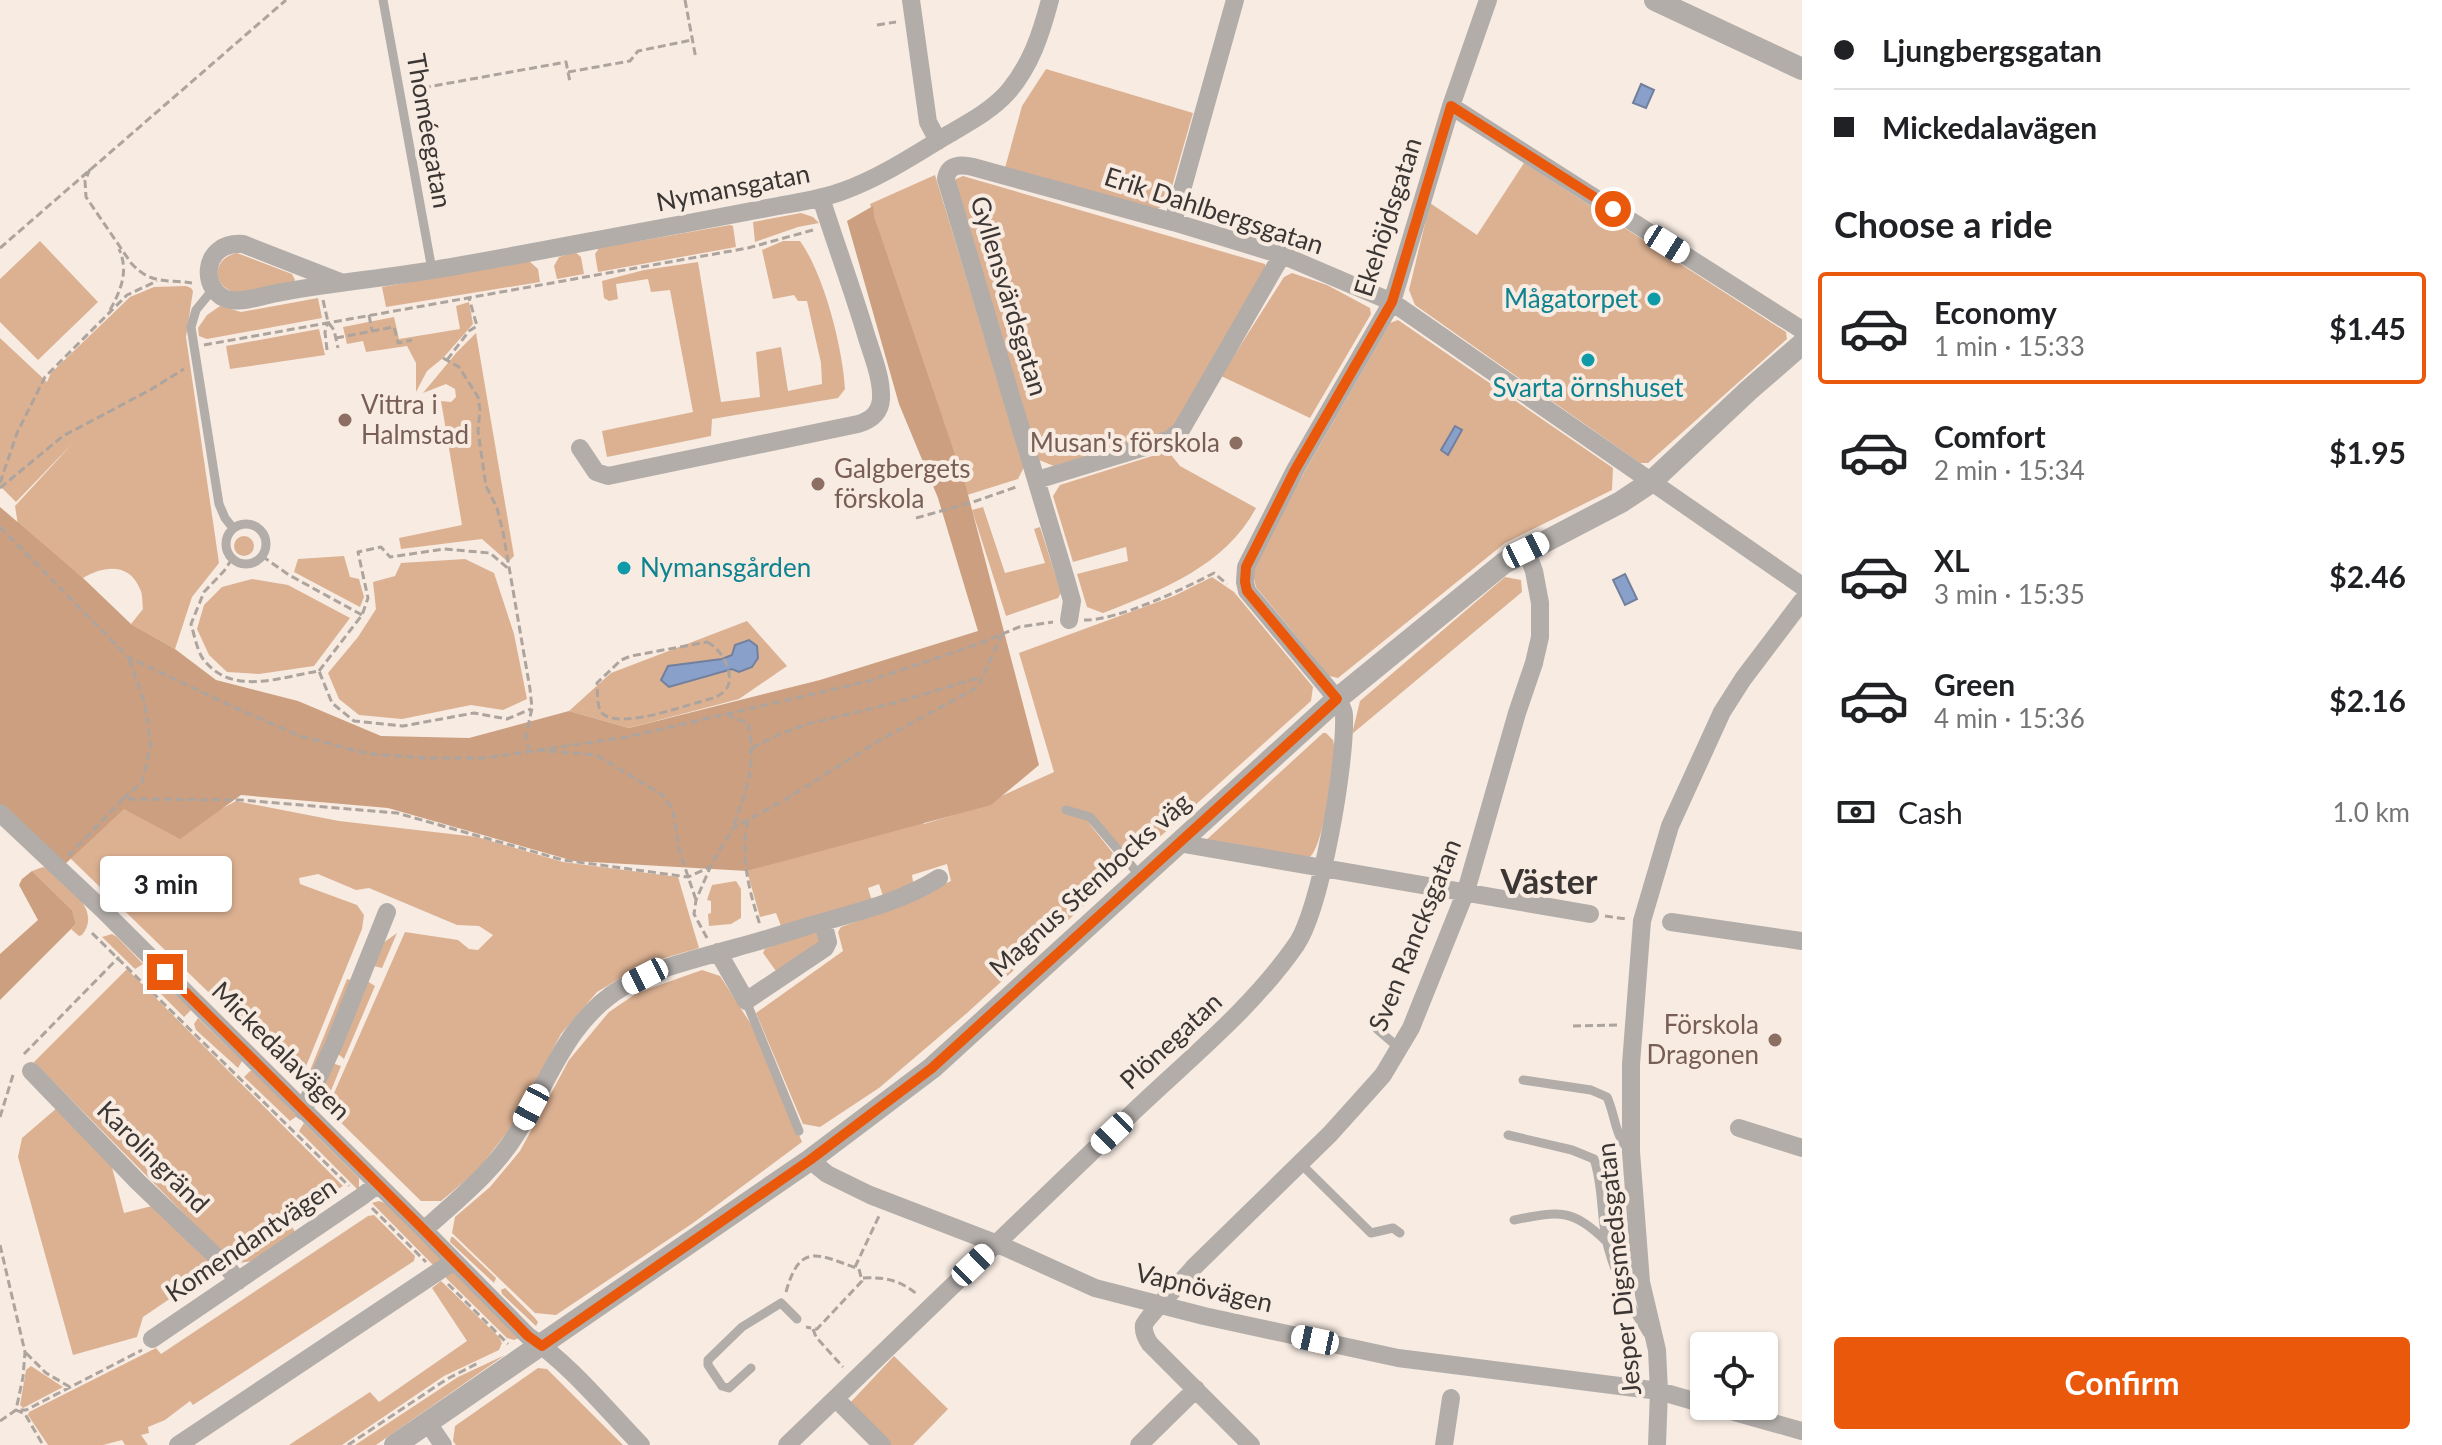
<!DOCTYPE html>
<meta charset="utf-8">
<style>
body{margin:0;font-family:Lato,sans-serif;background:#f6f6f6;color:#202124;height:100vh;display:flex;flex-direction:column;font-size:30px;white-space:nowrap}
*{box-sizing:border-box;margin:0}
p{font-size:26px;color:#757577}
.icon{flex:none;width:44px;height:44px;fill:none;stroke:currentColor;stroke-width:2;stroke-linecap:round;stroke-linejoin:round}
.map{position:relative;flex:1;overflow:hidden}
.drawer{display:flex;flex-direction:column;background:#fff;width:640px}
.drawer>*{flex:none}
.top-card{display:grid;align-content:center;height:176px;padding:0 32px;background:#fff}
.tools{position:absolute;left:1690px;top:1332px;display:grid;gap:16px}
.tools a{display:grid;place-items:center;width:88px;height:88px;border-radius:8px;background:#fff;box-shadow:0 2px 6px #0004;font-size:40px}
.end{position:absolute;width:36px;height:36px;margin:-18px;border:10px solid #ea580c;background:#fff;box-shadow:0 0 0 4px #fff}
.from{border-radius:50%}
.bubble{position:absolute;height:56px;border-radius:8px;background:#fff;box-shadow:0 2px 6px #0004;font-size:26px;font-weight:700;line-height:56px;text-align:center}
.car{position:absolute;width:24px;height:48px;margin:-24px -12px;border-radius:10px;box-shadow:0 0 6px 2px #0007;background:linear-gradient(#fff 24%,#345 0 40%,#fff 0 76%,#345 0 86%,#fff 0)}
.top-card b{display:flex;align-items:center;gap:28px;height:76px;font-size:30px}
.top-card b+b{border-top:2px solid #e0e0e0}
.top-card i{width:20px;height:20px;background:#202124}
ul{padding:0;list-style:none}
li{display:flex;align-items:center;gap:24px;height:112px;margin:0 16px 12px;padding:0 16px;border:4px solid transparent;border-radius:8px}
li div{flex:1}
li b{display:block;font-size:30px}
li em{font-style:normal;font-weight:700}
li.on{border-color:#ea580c}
li>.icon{width:72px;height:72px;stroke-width:1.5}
h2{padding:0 32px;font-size:36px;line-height:96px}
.pay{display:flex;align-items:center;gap:20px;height:88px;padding:0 32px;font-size:30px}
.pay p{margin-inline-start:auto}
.action{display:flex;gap:16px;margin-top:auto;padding:16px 32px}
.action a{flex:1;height:92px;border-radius:8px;background:#ea580c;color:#fff;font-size:32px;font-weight:700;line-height:92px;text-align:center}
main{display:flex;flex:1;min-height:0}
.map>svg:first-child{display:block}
.green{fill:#dcb192}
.forest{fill:#cb9f80}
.water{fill:#89a0cb;stroke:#72809d;stroke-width:2}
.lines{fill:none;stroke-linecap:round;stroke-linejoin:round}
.path{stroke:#aea49e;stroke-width:3;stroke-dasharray:8 4;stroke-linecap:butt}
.service{stroke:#b2ada9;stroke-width:9}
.minor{stroke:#b2ada9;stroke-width:18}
.tertiary{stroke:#b2ada9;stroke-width:22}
.route{stroke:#ea580c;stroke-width:10}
.culture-dot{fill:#0f9aa8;stroke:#f7ebe2;stroke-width:3}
.education-dot{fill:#8d6e63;stroke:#f7ebe2;stroke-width:3}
.labels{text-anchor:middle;stroke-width:8;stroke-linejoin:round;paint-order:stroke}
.street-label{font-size:26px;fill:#3b3633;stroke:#f7ebe2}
.culture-label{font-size:26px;fill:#0d838f;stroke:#f7ebe2;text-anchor:end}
.education-label{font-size:26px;fill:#785e54;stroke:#f7ebe2;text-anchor:start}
.district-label{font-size:34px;font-weight:bold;fill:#3b3633;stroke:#f7ebe2}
</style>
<main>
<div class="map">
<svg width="1802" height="1445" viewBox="0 0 1802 1445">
<rect width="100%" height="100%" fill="#f7ebe2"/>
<path class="green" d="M1046 69 1193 113 1167 204 1155 210 1005 168 1022 106Z
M1524 163 1786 332 1787 339 1648 463H1640L1415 305 1409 290 1430 203 1477 235Z
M935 175 1024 467 1018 479 948 501 891 269 870 204Z
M963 176 1265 264 1266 268 1171 431 1054 466 1039 460 955 184 956 179Z
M801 213 813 217 819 223 798 227 755 242 753 222Z
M730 225 733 226 736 247 598 272 595 254 599 248Z
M40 241 98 302 38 360 0 322V279Z
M783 241H800C824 274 843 349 845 389L838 398 712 419 711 436 607 457 602 431 693 412 670 290 651 292 648 279 616 284 618 299 609 301 604 298 602 281 644 270 698 262 721 402 760 397 756 352 781 347 788 391 822 384 821 363 807 301H798L794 295 773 299 762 250Z
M575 252 581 257 584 274 557 279 554 266 559 257Z
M237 253 292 274 295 280 293 283C276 287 253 296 235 292 211 286 212 258 237 253Z
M529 261 538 269 540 282 386 307 382 287Z
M1292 273 1327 285 1370 308 1371 314 1310 418 1221 376 1284 277Z
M186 286 191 288 193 291 186 337 219 563 192 597 175 649 131 624 143 609C142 603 143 594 140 589 129 562 103 566 83 578L18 525 15 506 73 443 16 502 0 486V338L47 382 51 373 130 297 154 287Z
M318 298 322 318 207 339 199 336 198 328 207 315 220 306 241 312Z
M469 302 473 324 443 358 427 371 416 392V363L407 346 366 352 363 341 347 344 343 327 394 317 399 339 460 329 456 306Z
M1398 320 1613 468 1612 490 1505 543 1338 678 1329 676 1256 587 1252 570 1293 492 1390 323Z
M319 329 325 355 230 369 226 346Z
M476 333 514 556 508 562 482 539 401 549 399 538 462 525 441 401 451 402 456 397 455 389 446 384 423 393 457 352Z
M1168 451 1180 466 1256 508C1225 566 1162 590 1103 613L1087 607 1077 574 1128 561 1126 547 1073 562 1053 496 1060 485Z
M983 507 1005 573 1045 563 1034 529 1040 527 1061 593 1058 598 1006 616 972 510Z
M234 546a10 10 0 1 1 20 0a10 10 0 1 1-20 0Z
M344 556 350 577 359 579 364 597 360 607 294 572 298 559Z
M465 559 494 573 514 634 527 699 503 710 471 705 402 719 359 715 339 699 328 673 358 637 376 609 373 582 395 576 401 563Z
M1212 577 1234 592 1313 687 1311 701 1133 861 1088 822 1125 868 967 1013 879 1088 820 1127 803 1124 756 1013 843 951 838 932 841 927 878 914 951 881 947 864 912 875 914 888 884 899 879 884 868 888 872 901 781 926 776 913 760 917 747 871 922 821 924 824 973 809 1054 772 1019 653 1174 596Z
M1505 577 1521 580 1522 592 1352 734 1360 701Z
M252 579 288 585 350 618 314 666 259 674 227 672 209 655 197 629 204 605 222 587Z
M747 621 787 666 739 699 629 728 569 711 611 673Z
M1323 733H1326L1333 740 1335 750C1331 773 1325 842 1310 857L1203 843Z
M236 801 339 821 477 837 563 862 678 877 699 948 644 964 597 992 561 1034 512 1126 477 1171 441 1201H421L327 1109 405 932 458 940 469 949 478 950 493 935 479 926 457 925 369 888 356 890 318 874 299 878 300 884 357 905 364 915 362 929 300 1081 69 857 122 802 195 823Z
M43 867 47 868C65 886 103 908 82 935L79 936 71 929 76 924 72 910 32 871Z
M736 881 741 889V918L731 924 709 926 708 914 711 913V901L707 900 712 885Z
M397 933 382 968 374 966 383 943Z
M807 933H817L820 944 776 971 763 953 765 949Z
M112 934 117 937 143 964 135 969 102 937Z
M127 969 343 1186 289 1221 296 1234 253 1261 239 1263 227 1257 34 1062Z
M702 970 720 976 756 1032 802 1142 693 1223 556 1315 535 1313 452 1233 455 1217 490 1187 520 1151 569 1060 609 1012 637 993Z
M151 971 191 1010 184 1017 145 978Z
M347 979 354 981 306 1085 305 1083Z
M367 981 375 986 344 1059 337 1053Z
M198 1018 242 1061 238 1068 196 1030 194 1024Z
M335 1064 341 1066 326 1103 318 1097 331 1065Z
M250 1071H253L297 1116 290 1121 244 1077Z
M58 1107 109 1156 124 1213 152 1206 215 1268 143 1317 137 1337 73 1355 18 1157 22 1138Z
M304 1123 359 1178V1191L299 1131Z
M379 1201 385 1203 443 1261 433 1265 372 1203Z
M374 1215 415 1256 414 1261 193 1405 190 1401 165 1420 148 1427 149 1433 141 1435 148 1445H125L122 1440 103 1445H48L28 1415 29 1412 156 1348 161 1354 368 1216Z
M451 1237H453L496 1278 494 1283 450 1242Z
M451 1272 455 1273 519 1338 514 1340 507 1338 447 1279 445 1276Z
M441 1281 499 1337 502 1343 499 1350 444 1376 342 1445H289L370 1392 379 1402 467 1341 432 1288Z
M505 1288 534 1317 538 1322 536 1326 502 1294 501 1290Z
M505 1355 376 1445H355L458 1377Z
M894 1356 948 1409 913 1445H891L849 1404Z
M31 1366 63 1387 23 1408 20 1405 26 1370Z
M538 1368 547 1369 623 1445H456L453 1441 455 1426Z"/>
<path class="forest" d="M873 206 874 216 966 487 1039 765 991 805 747 871 574 861 388 808 241 795 180 839 124 809 64 865 0 807V507L83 578 131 624 175 649 216 680 298 701 381 736 469 738 569 711 629 728 820 680 978 631 938 498 899 404 847 221Z
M32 871 72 910 76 924 0 1000V954L38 920 19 885 22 879Z"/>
<path class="water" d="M1641 84 1654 90 1646 108 1633 103Z
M1455 426 1462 430 1448 455 1441 450Z
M1625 574 1637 599 1625 605 1613 580Z
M749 640 757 646 758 658 752 667 739 672 732 669 669 687 661 680 668 666 722 659 732 655 735 645Z"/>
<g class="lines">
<path class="path" d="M685 0 696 59
M877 25 896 22
M568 72 630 61 638 51 692 40
M411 90 566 62 570 82
M90 169 85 181 86 197 131 263C151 285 166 279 192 283
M0 248 286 0
M323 300 328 322 334 330 338 348
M110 310C121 290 129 271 119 249
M369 315 372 331
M336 338 394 327 398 343 412 340
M204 345 748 248 813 230
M327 350 325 332 328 322
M443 358 459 367 478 397 480 410 478 431 486 486 497 508 503 532 530 689 532 708 526 736 529 749
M447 360 469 331 477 326 469 298
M0 483 17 433 45 377 127 295 157 281
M0 488 63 436 150 390 184 369
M916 518 973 502 1019 486
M0 527 128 657 229 705 300 736 369 754 427 758H484L627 737 869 681 981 643 1019 627 1053 622
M262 556 289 575 362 615
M232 559 224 571 204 592 191 624C194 634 197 650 203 659 232 697 280 677 319 671L332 703 354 721 403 726 474 713 507 719 531 709
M1084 620C1117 621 1183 589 1214 573L1227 584
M707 642C720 648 732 668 729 683 727 691 720 695 714 698 690 703 624 730 603 714 596 708 598 692 597 683L621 660 631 656Z
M319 671 362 615 368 598 358 552 381 547 390 557 444 549 490 553 510 570
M727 714 735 719 748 722C756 768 748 785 733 828
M752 748 780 734 808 724 898 702 981 677
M537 750 596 755 664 796 673 811 679 850 696 900
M123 799 142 782 151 745 144 701 129 659
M748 821C740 857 749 890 760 925
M68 856 123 799 241 800 397 813 563 860 688 877 710 867
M1605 916 1626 919
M92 933 349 1186
M707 938 694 914 696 900 713 861 733 828 786 799 880 740 978 687 1002 634
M1573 1026 1619 1025
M24 1054 119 957
M0 1117 13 1075
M372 1208 426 1262
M0 1245 25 1352 23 1377 16 1410 25 1414 43 1445
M855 1267 879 1216
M863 1278C886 1277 900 1280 918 1295
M448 1284 508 1344
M786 1292C800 1241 819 1255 859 1269L862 1281 817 1329 806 1327
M813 1329 816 1337 843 1367
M26 1353 46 1373 70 1387
M0 1421 16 1410H26L142 1350
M348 1445 447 1379 480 1362"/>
<path class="service" d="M383 0 432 270
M214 288 196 310 191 327 219 504 225 518 233 528
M226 544a20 20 0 1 1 40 0a20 20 0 1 1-40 0Z
M1066 810 1090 817 1141 877
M746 1001 799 1131
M1377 1029 1399 1048
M1523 1080 1591 1090 1607 1097C1615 1114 1615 1137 1629 1150
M1508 1135 1572 1150 1594 1159C1604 1188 1600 1218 1608 1247 1616 1277 1631 1307 1647 1333
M1299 1162 1371 1233 1393 1228 1400 1233
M1514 1220C1560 1211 1572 1208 1607 1242
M751 1368 729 1388 722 1386 708 1365V1360L742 1327 781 1303 797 1319"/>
<path class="minor" d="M911 0 928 122 938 141
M1451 106 1802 330
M1173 222 1235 0
M340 282 243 244C199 241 200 295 231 300 244 302 259 297 272 294 326 283 380 279 433 270 517 256 600 239 683 224 715 218 746 212 778 206 800 202 822 199 843 191 879 178 911 157 944 137 966 124 990 112 1008 92 1031 65 1041 34 1050 0
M580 448 596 472 608 476 858 424C871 420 880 413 881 399 882 379 873 357 867 338 853 291 836 245 821 198
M1037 480 1152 445 1170 439 1181 430 1282 255
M1069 620 1072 601 1067 583 946 179C948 164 961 164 973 167L1173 222 1282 255 1392 302 1802 586
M0 813 102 909 424 1230 528 1336C570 1364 605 1408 641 1445
M1178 843 1590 914
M1671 922 1802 941
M718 952 746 1001 825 948 828 942 823 922
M31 1071 138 1182 228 1268 238 1281
M303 1111 334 1044 387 912
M1739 1128 1802 1148
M810 1160 827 1174 870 1195 1000 1245 1095 1288 1204 1316 1398 1358 1659 1391 1704 1404
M424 1230C457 1200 494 1171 517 1133 549 1081 567 1020 623 987 658 967 700 958 738 947 762 941 785 933 808 926 854 913 899 903 939 878
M152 1339 361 1197 378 1184
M836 1399 882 1445
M1713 1406 1802 1431
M428 1423 443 1445
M178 1445 454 1261
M787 1445C900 1335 1014 1227 1127 1118 1185 1062 1250 1011 1296 945 1321 909 1346 762 1344 715 1344 709 1340 705 1337 699L1247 591 1245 582 1246 567 1295 470 1392 302 1451 106 1488 0
M1139 1445 1196 1389
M1251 1445 1150 1344C1146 1338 1143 1332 1144 1325 1146 1318 1185 1278 1193 1268L1330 1134 1366 1094 1383 1075 1411 1028 1466 891 1517 713 1534 663 1540 637V603L1534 571 1526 550
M1444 1445 1451 1398
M1657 1445 1659 1391 1657 1350 1641 1282 1631 1152V1064L1642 921 1670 826 1722 712 1743 679 1802 601"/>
<path class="tertiary" d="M1655 0 1802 69
M395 1445 810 1160 932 1068 1337 699 1504 563 1621 502 1651 482 1749 390 1802 344"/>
</g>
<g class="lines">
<path class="route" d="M165 972 424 1230 528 1336 542 1346 810 1160 932 1068 1337 699 1247 591 1245 582 1246 567 1295 470 1392 302 1451 106 1613 209"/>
</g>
<g class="culture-dot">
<circle cx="1654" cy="299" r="8"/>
<circle cx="1588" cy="360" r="8"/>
<circle cx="624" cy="568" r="8"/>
</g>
<g class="education-dot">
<circle cx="345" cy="420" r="8"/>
<circle cx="1236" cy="443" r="8"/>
<circle cx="818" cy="484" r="8"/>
<circle cx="1775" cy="1040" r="8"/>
</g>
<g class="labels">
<g class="street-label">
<text transform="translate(429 131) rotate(80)" y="9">Thoméegatan</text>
<text transform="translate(733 188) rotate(-11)" y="9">Nymansgatan</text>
<text transform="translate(1214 211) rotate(18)" y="9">Erik Dahlbergsgatan</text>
<text transform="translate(1388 217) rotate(-72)" y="9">Ekehöjdsgatan</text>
<text transform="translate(1009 296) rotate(73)" y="9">Gyllensvärdsgatan</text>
<text transform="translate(1090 885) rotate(-42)" y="9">Magnus Stenbocks väg</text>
<text transform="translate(1415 935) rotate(-68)" y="9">Sven Rancksgatan</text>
<text transform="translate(1171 1041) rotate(-43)" y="9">Plönegatan</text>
<text transform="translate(281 1051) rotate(45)" y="9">Mickedalavägen</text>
<text transform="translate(153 1157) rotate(45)" y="9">Karolingränd</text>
<text transform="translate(251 1240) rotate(-34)" y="9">Komendantvägen</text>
<text transform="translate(1619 1269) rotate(-96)" y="9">Jesper Digsmedsgatan</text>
<text transform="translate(1204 1288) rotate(13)" y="9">Vapnövägen</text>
</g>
<g class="culture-label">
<text x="1638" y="308">Mågatorpet</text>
<text x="1588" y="397" text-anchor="middle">Svarta örnshuset</text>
<text x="640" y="577" text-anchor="start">Nymansgården</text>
</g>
<g class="education-label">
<text x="361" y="414">Vittra i<tspan x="361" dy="30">Halmstad</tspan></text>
<text x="1220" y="452" text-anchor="end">Musan's förskola</text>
<text x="834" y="478">Galgbergets<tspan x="834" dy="30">förskola</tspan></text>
<text x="1759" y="1034" text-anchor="end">Förskola<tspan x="1759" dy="30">Dragonen</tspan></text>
</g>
<g class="district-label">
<text x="1549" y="894">Väster</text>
</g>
</g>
</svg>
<div class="tools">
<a><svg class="icon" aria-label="locate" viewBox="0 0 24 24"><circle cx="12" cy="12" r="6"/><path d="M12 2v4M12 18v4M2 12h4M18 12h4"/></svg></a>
</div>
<i class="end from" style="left:1613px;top:209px"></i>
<i class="end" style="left:165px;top:972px"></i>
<div class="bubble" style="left:100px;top:856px;width:132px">3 min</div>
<i class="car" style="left:1667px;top:244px;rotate:122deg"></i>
<i class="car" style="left:1526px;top:550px;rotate:64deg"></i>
<i class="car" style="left:645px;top:976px;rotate:243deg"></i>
<i class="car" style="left:531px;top:1107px;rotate:208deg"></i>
<i class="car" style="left:1112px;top:1133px;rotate:226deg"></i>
<i class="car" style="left:973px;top:1265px;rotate:46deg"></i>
<i class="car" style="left:1315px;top:1340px;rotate:282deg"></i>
</div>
<section class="drawer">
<div class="top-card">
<b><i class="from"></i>Ljungbergsgatan</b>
<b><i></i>Mickedalavägen</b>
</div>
<h2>Choose a ride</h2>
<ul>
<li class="on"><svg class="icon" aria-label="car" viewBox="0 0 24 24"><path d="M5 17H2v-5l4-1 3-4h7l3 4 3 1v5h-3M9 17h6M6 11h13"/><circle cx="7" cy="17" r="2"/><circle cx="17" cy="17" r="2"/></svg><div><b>Economy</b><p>1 min · 15:33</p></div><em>$1.45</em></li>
<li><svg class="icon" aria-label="car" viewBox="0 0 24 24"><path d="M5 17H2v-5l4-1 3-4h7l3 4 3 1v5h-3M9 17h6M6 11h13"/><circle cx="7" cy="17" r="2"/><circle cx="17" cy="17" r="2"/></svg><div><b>Comfort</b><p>2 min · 15:34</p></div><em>$1.95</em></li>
<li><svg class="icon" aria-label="car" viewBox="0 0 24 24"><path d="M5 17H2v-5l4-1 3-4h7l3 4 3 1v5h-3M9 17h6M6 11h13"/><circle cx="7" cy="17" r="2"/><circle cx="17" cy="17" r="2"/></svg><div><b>XL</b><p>3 min · 15:35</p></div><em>$2.46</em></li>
<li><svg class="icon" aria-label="car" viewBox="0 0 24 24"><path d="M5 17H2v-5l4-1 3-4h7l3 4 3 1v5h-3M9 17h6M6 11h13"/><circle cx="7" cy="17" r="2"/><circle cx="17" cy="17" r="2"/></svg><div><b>Green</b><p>4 min · 15:36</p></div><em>$2.16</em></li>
</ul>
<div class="pay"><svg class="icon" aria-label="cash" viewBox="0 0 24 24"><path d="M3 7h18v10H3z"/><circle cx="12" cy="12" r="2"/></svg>Cash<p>1.0 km</p></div>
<div class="action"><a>Confirm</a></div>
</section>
</main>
